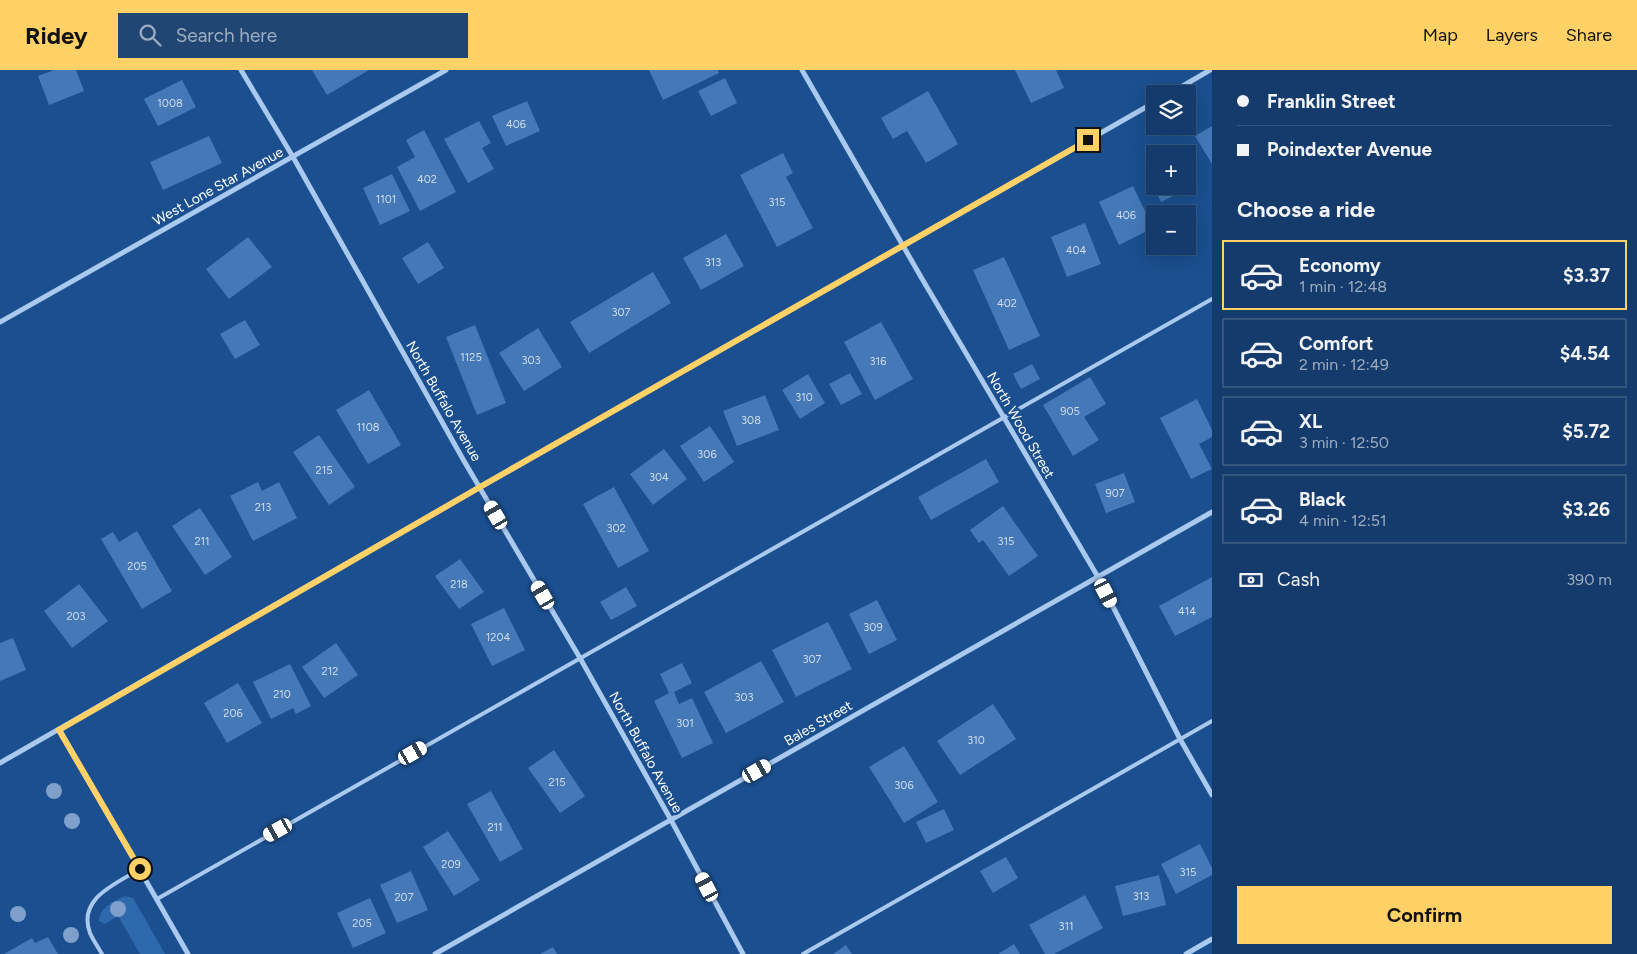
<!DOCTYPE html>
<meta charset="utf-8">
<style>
body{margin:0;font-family:Figtree,sans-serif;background:#214673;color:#f1f3f6;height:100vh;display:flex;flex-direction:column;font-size:19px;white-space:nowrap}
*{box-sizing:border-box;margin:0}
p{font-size:16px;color:#9dadc1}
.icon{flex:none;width:28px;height:28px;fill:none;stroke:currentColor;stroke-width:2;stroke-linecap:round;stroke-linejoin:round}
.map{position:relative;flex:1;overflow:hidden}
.sheet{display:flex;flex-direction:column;background:#143b6b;width:425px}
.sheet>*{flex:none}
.banner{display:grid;align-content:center;height:110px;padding:0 25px;background:#143b6b}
.controls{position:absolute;left:1146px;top:15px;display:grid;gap:10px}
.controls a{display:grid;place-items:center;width:50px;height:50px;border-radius:0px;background:#143b6b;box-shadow:0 5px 20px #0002,0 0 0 1px #33557e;font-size:25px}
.end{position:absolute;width:22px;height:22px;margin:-11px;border:6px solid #ffd166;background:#111;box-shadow:0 0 0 2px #111}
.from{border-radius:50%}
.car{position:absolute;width:15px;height:30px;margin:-15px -8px;border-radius:6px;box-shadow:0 0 4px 1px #0007;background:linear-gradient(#fff 24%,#345 0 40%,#fff 0 76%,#345 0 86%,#fff 0)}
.banner b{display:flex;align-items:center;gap:18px;height:48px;font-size:19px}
.banner b+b{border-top:1px solid #33557e}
.banner i{width:12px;height:12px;background:#f1f3f6}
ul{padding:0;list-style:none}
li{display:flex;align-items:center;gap:15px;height:70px;margin:0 10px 8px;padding:0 15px;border:2px solid #33557e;border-radius:0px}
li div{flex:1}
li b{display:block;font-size:19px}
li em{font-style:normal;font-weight:700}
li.selected{border-color:#ffd166}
li>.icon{width:45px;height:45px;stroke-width:1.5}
h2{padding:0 25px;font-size:22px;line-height:60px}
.pay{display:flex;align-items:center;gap:12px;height:55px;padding:0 25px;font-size:19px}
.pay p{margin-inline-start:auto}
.action{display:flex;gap:10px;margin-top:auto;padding:10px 25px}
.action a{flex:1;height:58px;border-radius:0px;background:#ffd166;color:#111;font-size:20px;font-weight:700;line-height:58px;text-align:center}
header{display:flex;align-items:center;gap:30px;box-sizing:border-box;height:70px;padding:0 25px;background:#ffd166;color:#111}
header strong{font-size:24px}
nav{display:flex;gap:28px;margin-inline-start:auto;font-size:18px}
.search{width:350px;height:45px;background:#214673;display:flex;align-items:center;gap:12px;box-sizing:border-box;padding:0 18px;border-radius:0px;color:#9dadc1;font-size:19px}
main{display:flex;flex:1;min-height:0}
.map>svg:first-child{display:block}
.green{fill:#2e69ad}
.building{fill:#4478b7}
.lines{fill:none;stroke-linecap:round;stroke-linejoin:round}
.service{stroke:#a9c9ee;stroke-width:4}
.minor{stroke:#a9c9ee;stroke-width:5}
.tree{fill:#7ea0ca}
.route{stroke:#ffd166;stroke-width:6}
.labels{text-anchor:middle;stroke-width:5;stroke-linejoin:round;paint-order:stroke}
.number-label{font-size:11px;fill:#d0dded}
.street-label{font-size:14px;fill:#fff;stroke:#1b4f8f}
</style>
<header>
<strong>Ridey</strong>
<div class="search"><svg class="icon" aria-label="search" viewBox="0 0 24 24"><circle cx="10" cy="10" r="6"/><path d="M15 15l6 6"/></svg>Search here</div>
<nav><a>Map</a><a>Layers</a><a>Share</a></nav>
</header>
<main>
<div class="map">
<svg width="1212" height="884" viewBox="0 0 1212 884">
<rect width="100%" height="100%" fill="#1b4f8f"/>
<path class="green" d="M125 826 133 828 165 884H140L118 846 105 854 99 851C99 838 115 830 125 826Z"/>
<path class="building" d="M54 0H76L84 21 49 35 38 6Z
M312 0H369L327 25Z
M649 0H718L719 3 663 30Z
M1015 0H1056L1064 18 1031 33Z
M725 8 737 33 711 46 698 21Z
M182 10 196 37 158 56 144 29Z
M928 21 958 74 926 93 907 61 893 69 881 48Z
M527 31 540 61 506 76 492 46Z
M479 51 491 73 482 78 494 99 468 113 444 69Z
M1212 56V94L1195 66Z
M424 60 456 122 420 141 397 97 415 87 406 70Z
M209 66 222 93 163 120 150 92Z
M783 83 793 103 786 107 813 158 777 177 740 105Z
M1155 99V116H1188V104L1194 116 1161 132 1147 103Z
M392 104 410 141 380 155 363 118Z
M1133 116 1153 158 1119 175 1099 132Z
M1085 153 1101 194 1067 207 1051 167Z
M726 164 744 196 701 220 683 188Z
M248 167 272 197 229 229 206 199Z
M428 172 444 198 418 214 402 188Z
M1004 187 1040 266 1009 280 973 200Z
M653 202 671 233 589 283 570 252Z
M245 250 260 275 235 289 220 264Z
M881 252 913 309 875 330 844 272Z
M475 255 506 333 477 345 446 267Z
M538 258 562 297 524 321 499 283Z
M1032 294 1040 309 1021 319 1013 304Z
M850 303 862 324 841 335 829 314Z
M808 304 825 333 800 349 782 320Z
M1090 307 1106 334 1084 347 1099 370 1073 386 1043 335Z
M369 320 401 375 368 394 336 340Z
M765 325 779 360 737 376 723 341Z
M1197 329 1212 360V367L1199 374 1212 399 1191 409 1160 348Z
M710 356 734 392 704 412 680 376Z
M319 365 355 417 329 435 293 382Z
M664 379 687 409 653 435 630 404Z
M986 389 999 412 931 450 918 427Z
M1124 403 1135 432 1106 443 1095 414Z
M258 412 262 421 279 412 297 448 253 471 230 426Z
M614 417 649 481 618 498 583 434Z
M1003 436 1038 486 1009 506 983 470 979 473 970 460Z
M200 438 232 487 205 505 172 456Z
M137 461 172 521 142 539 101 469 113 462 119 472Z
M460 489 484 522 459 539 435 506Z
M1212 507V547L1175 566 1159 536Z
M79 514 108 551 72 578 44 541Z
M626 517 637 536 611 550 600 532Z
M877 530 897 570 869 584 849 544Z
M504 538 525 580 492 596 471 554Z
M828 552 852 599 796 627 772 580Z
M13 568 26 600 0 611V573Z
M336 573 358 605 324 628 302 597Z
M761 591 784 632 726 663 704 622Z
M682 593 692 613 674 622 679 634 692 628 713 673 682 688 654 631 669 623 660 604Z
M290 594 311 636 296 644 293 638 271 649 253 612Z
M238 613 262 653 227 673 204 633Z
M993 634 1016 669 960 705 937 671Z
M904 676 938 732 904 753 869 697Z
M554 680 585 726 560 743 528 698Z
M491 721 523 779 500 792 467 734Z
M944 739 954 760 926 773 916 752Z
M448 761 480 810 454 826 423 777Z
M1200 774 1212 798V805L1176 824 1161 794Z
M1006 787 1018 808 993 823 980 801Z
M411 801 428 840 397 853 380 815Z
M1159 805 1166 835 1123 846 1115 816Z
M1085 825 1103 858 1054 884H1045L1029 855Z
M370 828 386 863 353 878 337 843Z
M48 867 58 884H4L32 868 35 873Z
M1014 874 1020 884H998Z
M846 875 852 884H833Z
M553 877 557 884H540Z"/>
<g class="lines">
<path class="service" d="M157 829 1212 229
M102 884C98 877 93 870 90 863 77 828 116 814 140 799
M803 884 1212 651"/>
<path class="minor" d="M241 0 293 87 464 391 580 588 671 750 743 884
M802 0 921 207 1098 507 1180 669 1212 725
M1169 24 1210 0
M0 252 446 0
M59 659 188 884
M0 693 480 417 1155 32
M435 884 1212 442
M1186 884 1212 869"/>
</g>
<g class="tree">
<circle cx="54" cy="721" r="8"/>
<circle cx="72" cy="751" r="8"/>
<circle cx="118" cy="839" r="8"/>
<circle cx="18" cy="844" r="8"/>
<circle cx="71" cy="865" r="8"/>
</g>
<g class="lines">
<path class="route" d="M140 799 59 660 480 417 1088 70"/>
</g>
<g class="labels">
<g class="number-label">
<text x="170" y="37">1008</text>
<text x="516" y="58">406</text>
<text x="427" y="113">402</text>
<text x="386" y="133">1101</text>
<text x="777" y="136">315</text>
<text x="1126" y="149">406</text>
<text x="1076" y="184">404</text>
<text x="713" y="196">313</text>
<text x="1007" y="237">402</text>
<text x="621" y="246">307</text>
<text x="471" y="291">1125</text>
<text x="531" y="294">303</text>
<text x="878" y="295">316</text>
<text x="804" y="331">310</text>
<text x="1070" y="345">905</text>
<text x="751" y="354">308</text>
<text x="368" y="361">1108</text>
<text x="707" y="388">306</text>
<text x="324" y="404">215</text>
<text x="659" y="411">304</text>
<text x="1115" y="427">907</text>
<text x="263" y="441">213</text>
<text x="616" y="462">302</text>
<text x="202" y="475">211</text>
<text x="1006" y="475">315</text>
<text x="137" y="500">205</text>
<text x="459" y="518">218</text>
<text x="1187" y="545">414</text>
<text x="76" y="550">203</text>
<text x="873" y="561">309</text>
<text x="498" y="571">1204</text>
<text x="812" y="593">307</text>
<text x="330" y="605">212</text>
<text x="282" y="628">210</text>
<text x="744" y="631">303</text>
<text x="233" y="647">206</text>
<text x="685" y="657">301</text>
<text x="976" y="674">310</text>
<text x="557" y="716">215</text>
<text x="904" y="719">306</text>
<text x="495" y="761">211</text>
<text x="451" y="798">209</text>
<text x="1188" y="806">315</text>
<text x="1141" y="830">313</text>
<text x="404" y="831">207</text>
<text x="362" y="857">205</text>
<text x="1066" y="860">311</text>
</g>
<g class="street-label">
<text transform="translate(218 116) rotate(-29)" y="5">West Lone Star Avenue</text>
<text transform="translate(444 331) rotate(60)" y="5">North Buffalo Avenue</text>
<text transform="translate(1021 355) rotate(60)" y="5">North Wood Street</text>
<text transform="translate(818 653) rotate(-30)" y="5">Bales Street</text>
<text transform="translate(646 682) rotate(61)" y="5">North Buffalo Avenue</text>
</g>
</g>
</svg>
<div class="controls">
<a><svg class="icon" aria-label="layers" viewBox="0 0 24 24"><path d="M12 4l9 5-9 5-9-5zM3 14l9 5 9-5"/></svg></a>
<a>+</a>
<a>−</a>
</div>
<i class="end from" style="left:140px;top:799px"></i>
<i class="end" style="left:1088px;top:70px"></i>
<i class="car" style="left:496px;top:445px;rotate:330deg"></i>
<i class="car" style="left:1106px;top:523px;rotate:153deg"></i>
<i class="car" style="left:543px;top:525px;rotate:330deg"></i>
<i class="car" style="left:413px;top:683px;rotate:60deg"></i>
<i class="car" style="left:757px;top:701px;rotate:60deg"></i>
<i class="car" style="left:278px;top:760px;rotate:241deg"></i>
<i class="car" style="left:707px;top:817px;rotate:332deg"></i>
</div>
<section class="sheet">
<div class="banner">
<b><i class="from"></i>Franklin Street</b>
<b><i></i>Poindexter Avenue</b>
</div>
<h2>Choose a ride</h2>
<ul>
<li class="selected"><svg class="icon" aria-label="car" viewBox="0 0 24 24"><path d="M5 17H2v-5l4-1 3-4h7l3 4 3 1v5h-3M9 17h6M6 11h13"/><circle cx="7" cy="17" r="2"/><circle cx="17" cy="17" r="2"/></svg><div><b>Economy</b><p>1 min · 12:48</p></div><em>$3.37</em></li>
<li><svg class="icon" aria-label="car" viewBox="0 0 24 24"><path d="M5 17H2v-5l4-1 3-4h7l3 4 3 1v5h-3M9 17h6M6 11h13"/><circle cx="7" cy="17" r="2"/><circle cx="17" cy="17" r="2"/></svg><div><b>Comfort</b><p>2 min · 12:49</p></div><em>$4.54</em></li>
<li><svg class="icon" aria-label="car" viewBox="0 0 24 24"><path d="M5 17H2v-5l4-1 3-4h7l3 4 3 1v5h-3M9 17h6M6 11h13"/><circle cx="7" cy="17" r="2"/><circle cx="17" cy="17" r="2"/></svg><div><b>XL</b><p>3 min · 12:50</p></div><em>$5.72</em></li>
<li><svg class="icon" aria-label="car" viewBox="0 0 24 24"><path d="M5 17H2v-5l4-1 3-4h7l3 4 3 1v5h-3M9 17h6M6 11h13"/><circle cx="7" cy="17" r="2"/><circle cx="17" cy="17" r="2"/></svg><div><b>Black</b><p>4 min · 12:51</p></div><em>$3.26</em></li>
</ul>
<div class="pay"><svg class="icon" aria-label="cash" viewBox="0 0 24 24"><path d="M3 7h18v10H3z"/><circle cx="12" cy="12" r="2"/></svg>Cash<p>390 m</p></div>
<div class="action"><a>Confirm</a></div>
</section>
</main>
